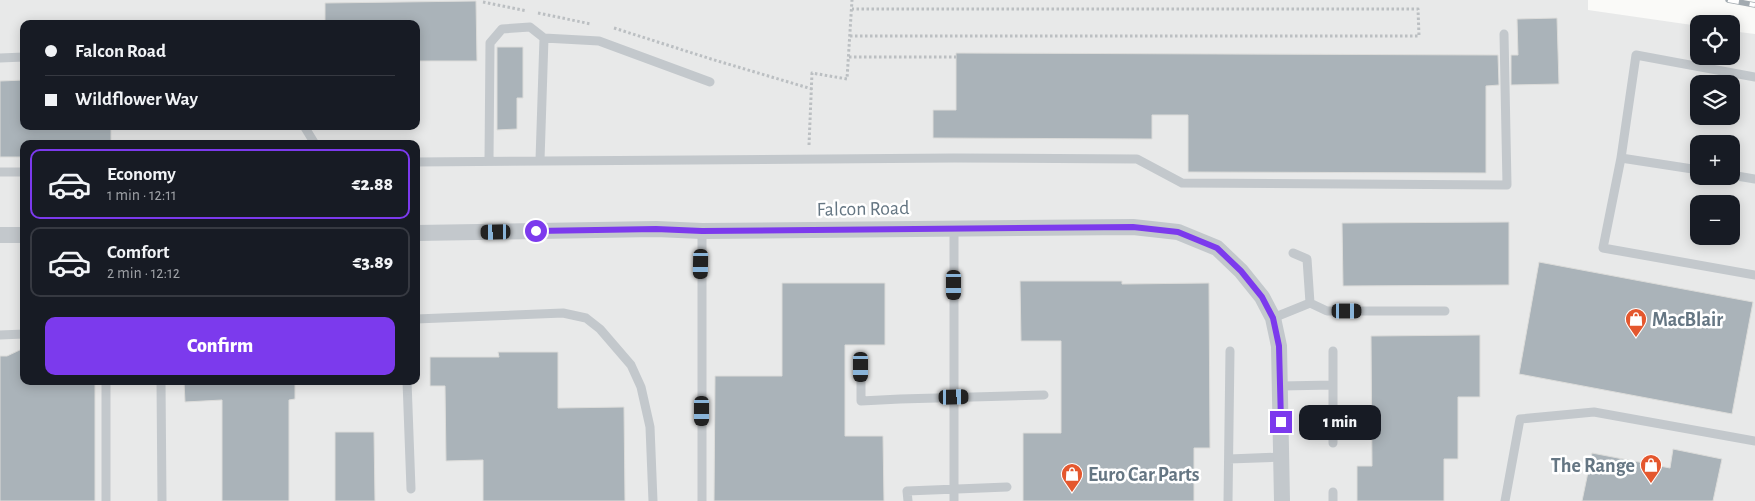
<!DOCTYPE html>
<meta charset="utf-8">
<style>
body{margin:0;font-family:"Alegreya Sans",sans-serif;background:#20242c;color:#f1f3f6;height:100vh;display:flex;flex-direction:column;font-size:19px;white-space:nowrap}
*{box-sizing:border-box;margin:0}
p{font-size:16px;color:#9ea1a6}
.icon{flex:none;width:28px;height:28px;fill:none;stroke:currentColor;stroke-width:2;stroke-linecap:round;stroke-linejoin:round}
.map{position:relative;flex:1;overflow:hidden}
.sheet{position:absolute;left:20px;top:140px;width:400px;height:245px;display:flex;flex-direction:column;background:#171b24;border-radius:10px;box-shadow:0 2px 12px #0003}
.sheet>*{flex:none}
.guide{position:absolute;left:20px;top:20px;width:400px;height:110px;border-radius:10px;box-shadow:0 2px 12px #0003;display:grid;align-content:center;height:110px;padding:0 25px;background:#171b24}
.tools{position:absolute;left:1690px;top:15px;display:grid;gap:10px}
.tools a{display:grid;place-items:center;width:50px;height:50px;border-radius:10px;background:#171b24;box-shadow:0 2px 12px #0003;font-size:25px}
.end{position:absolute;width:22px;height:22px;margin:-11px;border:6px solid #7c3aed;background:#fff;box-shadow:0 0 0 2px #fff}
.from{border-radius:50%}
.bubble{position:absolute;height:35px;border-radius:10px;background:#171b24;box-shadow:0 2px 12px #0003;font-size:16px;font-weight:800;line-height:35px;text-align:center}
.car{position:absolute;width:15px;height:30px;margin:-15px -8px;border-radius:6px;box-shadow:0 0 4px 1px #0007;background:linear-gradient(#222 24%,#8ab4d8 0 40%,#222 0 76%,#8ab4d8 0 86%,#222 0)}
.guide b{display:flex;align-items:center;gap:18px;height:48px;font-size:19px}
.guide b+b{border-top:1px solid #363941}
.guide i{width:12px;height:12px;background:#f1f3f6}
ul{padding:9px 0 0;list-style:none}
li{display:flex;align-items:center;gap:15px;height:70px;margin:0 10px 8px;padding:0 15px;border:2px solid #363941;border-radius:10px}
li div{flex:1}
li b{display:block;font-size:19px}
li em{font-style:normal;font-weight:800}
li.active{border-color:#7c3aed}
li>.icon{width:45px;height:45px;stroke-width:1.5}
.button{display:flex;gap:10px;margin-top:auto;padding:10px 25px}
.button a{flex:1;height:58px;border-radius:10px;background:#7c3aed;color:#fff;font-size:20px;font-weight:800;line-height:58px;text-align:center}
.map>svg:first-child{display:block}
.built{fill:#e8e9e9;fill-rule:evenodd}
.building{fill:#aab3b9;stroke:#dcdcda}
.lines{fill:none;stroke-linecap:round;stroke-linejoin:round}
.path{stroke:#bbbfc2;stroke-width:3;stroke-dasharray:2.5 2.5;stroke-linecap:butt}
.lane{stroke:#c3c8cc;stroke-width:9}
.street{stroke:#c3c8cc;stroke-width:16}
.rail-casing{stroke:#a2aab0;stroke-width:5.5}
.rail{stroke:#fff;stroke-width:4;stroke-dasharray:11;stroke-linecap:butt}
.route{stroke:#7c3aed;stroke-width:6}
.labels{text-anchor:middle;stroke-width:5;stroke-linejoin:round;paint-order:stroke}
.street-label{font-size:20px;fill:#657683;stroke:#fff}
.poi-label{font-size:20px;font-weight:bold;fill:#657683;stroke:#fff;text-anchor:start}
</style>
<div class="map">
<svg width="1755" height="501" viewBox="0 0 1755 501">
<rect width="100%" height="100%" fill="#fafaf8"/>
<path class="built" d="M0 0H1588V10L1699 26V56H1731V31L1755 34V501H0ZM24 24H416V126H24ZM1699 84H1731V116H1699ZM24 144H416V381H24ZM1699 144H1731V176H1699ZM1699 204H1731V236H1699Z"/>
<path class="building" d="M476 1 477 61H416V24H325V3Z
M1557 18 1559 84 1511 85V55H1518L1517 19Z
M497 47H523V98H517V129L497 130Z
M956 53 1498 55 1499 85 1486 86V173L1188 172V115H1152V139L933 138V110H956Z
M24 80V126H111V143L24 144V157H0V81Z
M1509 222V285L1343 286 1342 223Z
M1539 262 1753 302 1732 414 1519 374Z
M1020 281H1122V284L1209 283 1210 448H1194V501H1023V433H1061V341H1021Z
M782 283H885V345H845V436H883L884 501H714L715 376H782Z
M1480 335V397H1458V459H1444V501H1357V466H1372L1371 336Z
M24 348V381H95V501H0V356H7Z
M498 352H558V408L624 407 625 501H483V460L446 461 445 386H430V357H499Z
M184 381H295V399L289 400V501H222V400L185 402Z
M335 432H374L375 501H335Z
M1673 449 1722 459 1713 501H1582L1592 453 1670 468Z"/>
<g class="lines">
<path class="path" d="M483 2 527 11
M538 13 591 24
M614 28 711 59 812 89
M850 36H1419L1418 9H852
M849 57H956
M809 145 812 73 847 79 852 0"/>
<path class="lane" d="M544 38 599 41 710 82
M0 58 24 57
M304 126 315 144
M1621 158 1636 55 1755 77
M489 160 490 43 502 29 530 27 544 38 540 160
M416 162 954 158 1137 159 1182 183 1507 185 1504 34
M1699 170 1621 158 1603 248 1755 275
M0 172H24
M1731 175 1755 179
M702 231V501
M1293 253 1307 259 1310 303 1327 311H1445
M1273 318 1310 303
M416 319 563 313 586 318 600 329 631 365 641 387 650 427 653 501
M0 335 24 334
M861 367V401L900 399 1044 395
M161 381 162 501
M407 381 411 489
M1281 386 1333 385
M1333 443V351
M1229 459 1282 457
M1333 492V501
M106 501V381
M908 501 907 491 1007 487
M954 501V229
M1228 501 1230 351
M1505 501 1520 419 1594 412 1755 441"/>
<path class="street" d="M416 233 656 229 702 231 1133 227 1178 232 1217 248 1241 271 1262 297 1273 318 1279 346 1282 501
M0 235H24"/>
<g class="rail-casing">
<path id="rail" d="M1728 0 1755 5"/>
</g>
<use href="#rail" class="rail"/>
</g>
<g class="lines">
<path class="route" d="M536 231 656 229 702 231 1133 227 1178 232 1217 248 1241 271 1262 297 1273 318 1279 346 1281 422"/>
</g>
<defs>
<g id="shop-pin" transform="scale(1.125)"><path d="M0 17L-7.5 6A9.5 9.5 0 1 1 7.5 6Z" fill="#e4572e" stroke="#fff"/><path d="M-5-2.5h2.3a2.7 3.5 0 0 1 5.4 0H5L5.5 6h-11ZM-1.5-2.5h3a1.5 2.3 0 0 0-3 0Z" fill="#fff"/></g>
</defs>
<g fill-rule="evenodd">
<use href="#shop-pin" x="1636" y="319"/>
<use href="#shop-pin" x="1651" y="465"/>
<use href="#shop-pin" x="1072" y="474"/>
</g>
<g class="labels">
<g class="street-label">
<text transform="translate(863 208) rotate(-1)" y="7">Falcon Road</text>
</g>
<g class="poi-label">
<text x="1652" y="326">MacBlair</text>
<text x="1635" y="472" text-anchor="end">The Range</text>
<text x="1088" y="481">Euro Car Parts</text>
</g>
</g>
</svg>
<div class="tools">
<a><svg class="icon" aria-label="locate" viewBox="0 0 24 24"><circle cx="12" cy="12" r="6"/><path d="M12 2v4M12 18v4M2 12h4M18 12h4"/></svg></a>
<a><svg class="icon" aria-label="layers" viewBox="0 0 24 24"><path d="M12 4l9 5-9 5-9-5zM3 14l9 5 9-5"/></svg></a>
<a>+</a>
<a>−</a>
</div>
<i class="end from" style="left:536px;top:231px"></i>
<i class="end" style="left:1281px;top:422px"></i>
<div class="bubble" style="left:1299px;top:405px;width:82px">1 min</div>
<i class="car" style="left:496px;top:232px;rotate:269deg"></i>
<i class="car" style="left:701px;top:264px;rotate:181deg"></i>
<i class="car" style="left:954px;top:285px;rotate:180deg"></i>
<i class="car" style="left:1347px;top:311px;rotate:90deg"></i>
<i class="car" style="left:861px;top:367px;rotate:180deg"></i>
<i class="car" style="left:954px;top:397px;rotate:89deg"></i>
<i class="car" style="left:702px;top:411px;rotate:180deg"></i>
<div class="guide">
<b><i class="from"></i>Falcon Road</b>
<b><i></i>Wildflower Way</b>
</div>
<section class="sheet">
<ul>
<li class="active"><svg class="icon" aria-label="car" viewBox="0 0 24 24"><path d="M5 17H2v-5l4-1 3-4h7l3 4 3 1v5h-3M9 17h6M6 11h13"/><circle cx="7" cy="17" r="2"/><circle cx="17" cy="17" r="2"/></svg><div><b>Economy</b><p>1 min · 12:11</p></div><em>€2.88</em></li>
<li><svg class="icon" aria-label="car" viewBox="0 0 24 24"><path d="M5 17H2v-5l4-1 3-4h7l3 4 3 1v5h-3M9 17h6M6 11h13"/><circle cx="7" cy="17" r="2"/><circle cx="17" cy="17" r="2"/></svg><div><b>Comfort</b><p>2 min · 12:12</p></div><em>€3.89</em></li>
</ul>
<div class="button"><a>Confirm</a></div>
</section>
</div>
